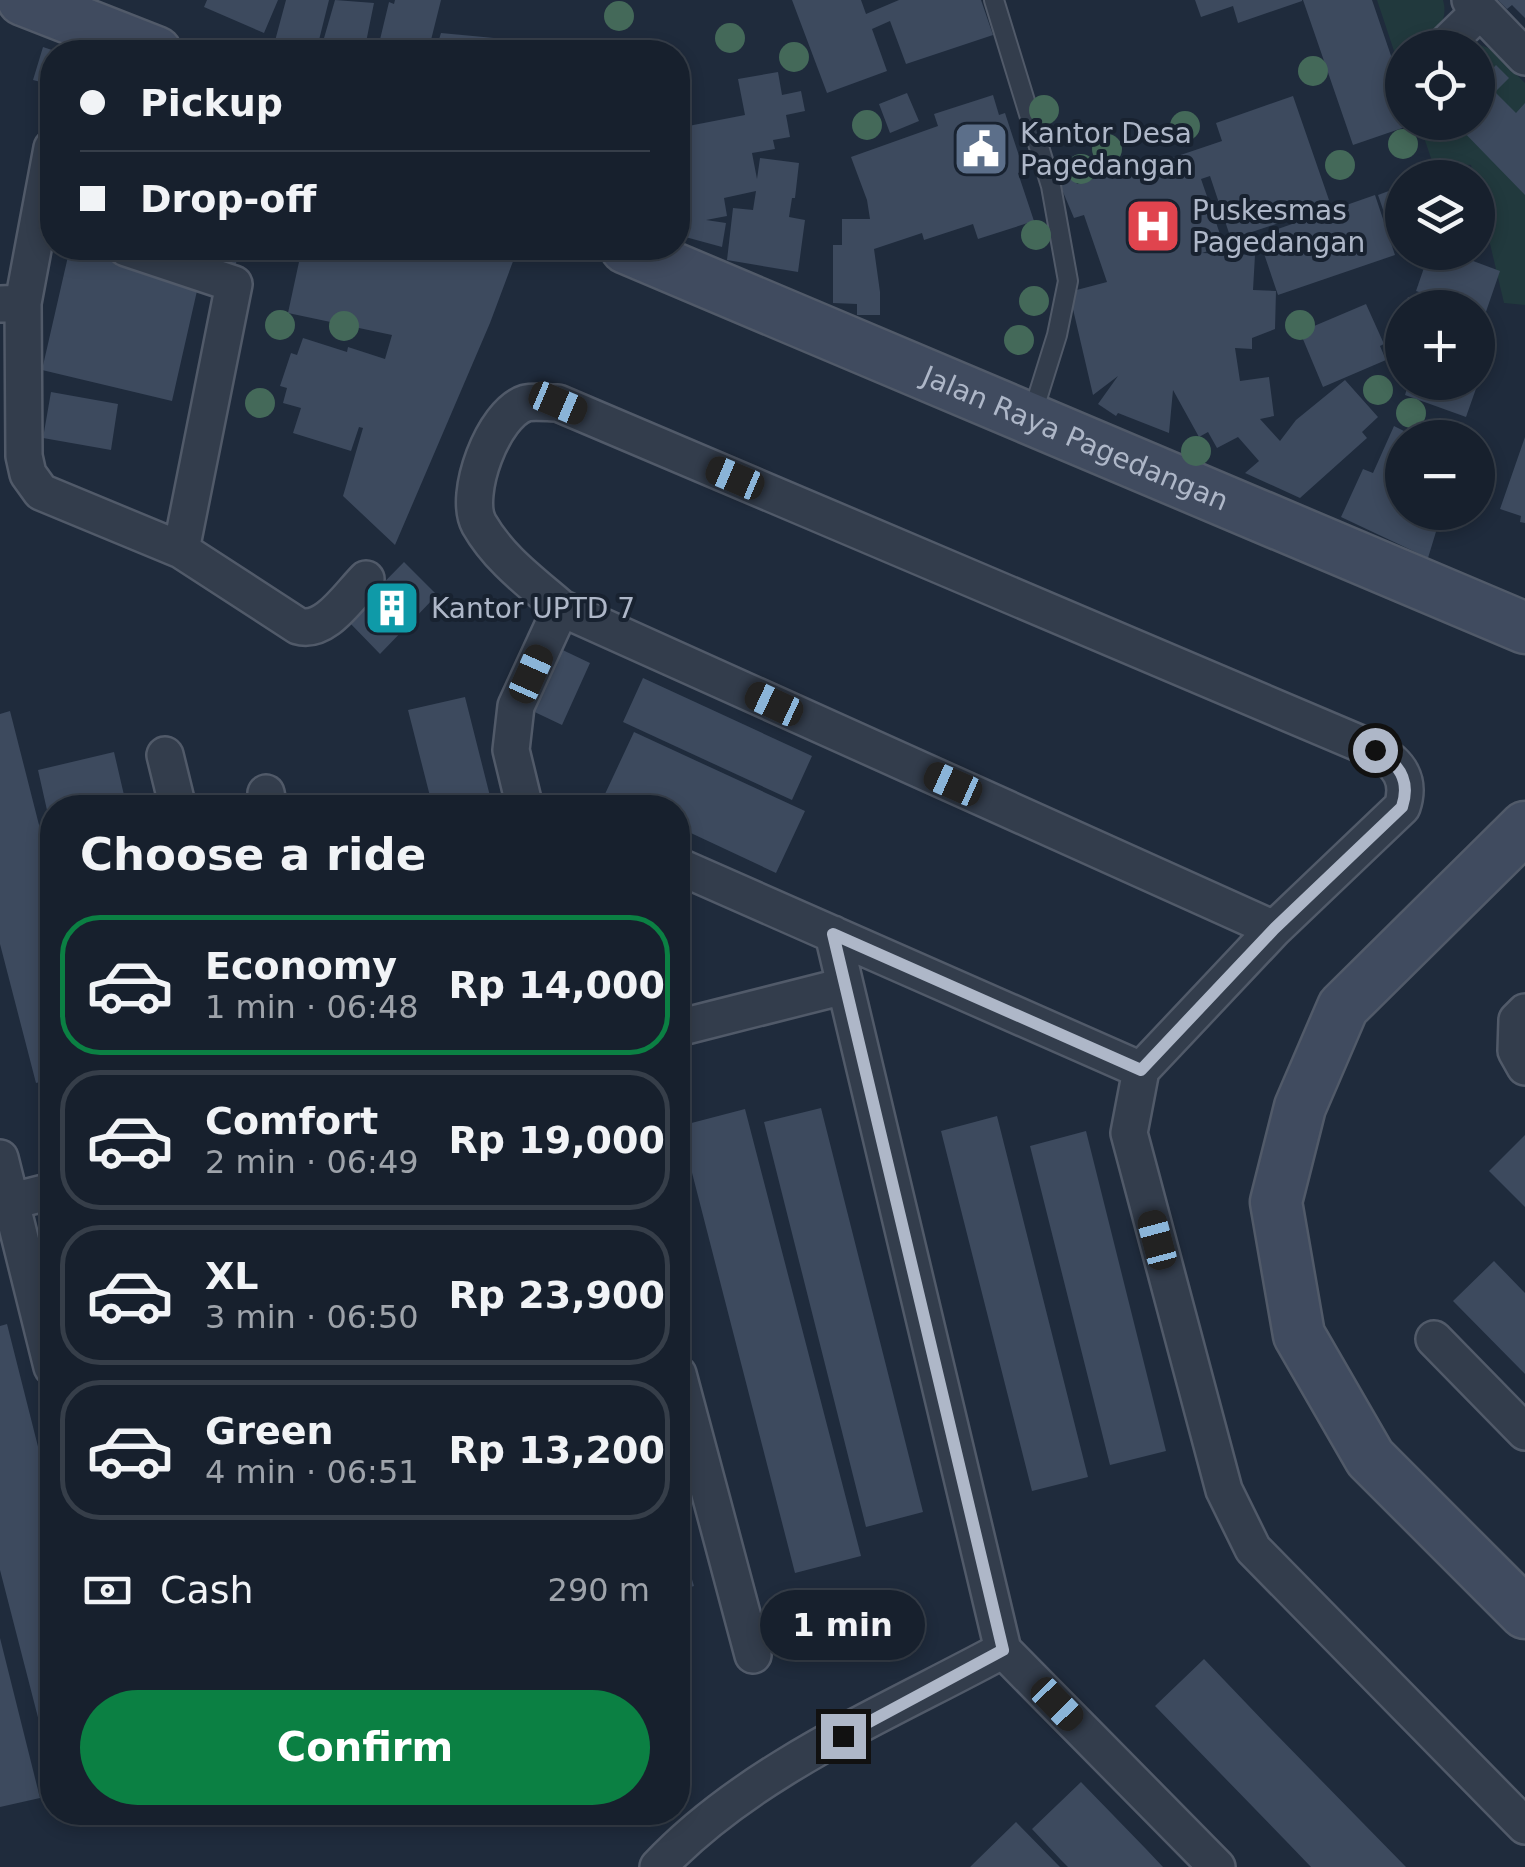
<!DOCTYPE html>
<meta charset="utf-8">
<style>
body{margin:0;font-family:"DejaVu Sans",sans-serif;background:#242d39;color:#f1f3f6;height:100vh;display:flex;flex-direction:column;font-size:38px;white-space:nowrap}
*{box-sizing:border-box;margin:0}
p{font-size:32px;color:#9ea3aa}
.icon{flex:none;width:55px;height:55px;fill:none;stroke:currentColor;stroke-width:2;stroke-linecap:round;stroke-linejoin:round}
.map{position:relative;flex:1;overflow:hidden}
.sheet{position:absolute;left:40px;top:795px;width:650px;height:1030px;display:flex;flex-direction:column;background:#17202d;border-radius:40px;box-shadow:0 5px 15px #0003,0 0 0 2px #363e49}
.sheet>*{flex:none}
.banner{position:absolute;left:40px;top:40px;width:650px;height:220px;border-radius:40px;box-shadow:0 5px 15px #0003,0 0 0 2px #363e49;display:grid;align-content:center;height:220px;padding:0 40px;background:#17202d}
.buttons{position:absolute;left:1385px;top:30px;display:grid;gap:20px}
.buttons a{display:grid;place-items:center;width:110px;height:110px;border-radius:50%;background:#17202d;box-shadow:0 5px 15px #0003,0 0 0 2px #363e49;font-size:50px}
.end{position:absolute;width:45px;height:45px;margin:-22px;border:12px solid #aeb7c8;background:#111;box-shadow:0 0 0 5px #111}
.from{border-radius:50%}
.bubble{position:absolute;height:70px;border-radius:35px;background:#17202d;box-shadow:0 5px 15px #0003,0 0 0 2px #363e49;font-size:32px;font-weight:700;line-height:70px;text-align:center}
.car{position:absolute;width:30px;height:60px;margin:-30px -15px;border-radius:12px;box-shadow:0 0 8px 2px #0007;background:linear-gradient(#222 24%,#8ab4d8 0 40%,#222 0 76%,#8ab4d8 0 86%,#222 0)}
.banner b{display:flex;align-items:center;gap:35px;height:95px;font-size:38px}
.banner b+b{border-top:2px solid #363e49}
.banner i{width:25px;height:25px;background:#f1f3f6}
ul{padding:0;list-style:none}
li{display:flex;align-items:center;gap:30px;height:140px;margin:0 20px 15px;padding:0 20px;border:5px solid #363e49;border-radius:40px}
li div{flex:1}
li b{display:block;font-size:38px}
li em{font-style:normal;font-weight:700}
li.active{border-color:#0b8043}
li>.icon{width:90px;height:90px;stroke-width:1.5}
h2{padding:0 40px;font-size:45px;line-height:120px}
.pay{display:flex;align-items:center;gap:25px;height:110px;padding:0 40px;font-size:38px}
.pay p{margin-inline-start:auto}
.action{display:flex;gap:20px;margin-top:auto;padding:20px 40px}
.action a{flex:1;height:115px;border-radius:60px;background:#0b8043;color:#fff;font-size:40px;font-weight:700;line-height:115px;text-align:center}
.map>svg:first-child{display:block}
.green{fill:#21393d}
.building{fill:#3d4a5e}
.lines{fill:none;stroke-linecap:round;stroke-linejoin:round}
.lane-casing{stroke:#515a69;stroke-width:22}
.street-casing{stroke:#515a69;stroke-width:40}
.secondary-casing{stroke:#515a69;stroke-width:55}
.lane{stroke:#333d4c;stroke-width:18}
.street{stroke:#333d4c;stroke-width:35}
.secondary{stroke:#404b5f;stroke-width:50}
.tree{fill:#446959}
.route{stroke:#aeb7c8;stroke-width:12}
.labels{text-anchor:middle;stroke-width:8;stroke-linejoin:round;paint-order:stroke}
.poi-label{font-size:28px;fill:#aeb7c8;stroke:#182230;text-anchor:start}
.street-label{font-size:28px;fill:#aeb7c8;stroke:#182230}
</style>
<div class="map">
<svg width="1525" height="1867" viewBox="0 0 1525 1867">
<rect width="100%" height="100%" fill="#1f2b3c"/>
<path class="green" d="M1377 0H1443C1448 18 1440 27 1428 40L1435 47 1402 48V75Z
M1480 45 1491 49 1525 83V305L1504 303 1478 193V178L1474 177 1471 165 1433 164 1419 123 1478 122V48L1467 47Z"/>
<path class="building" d="M207 0H278L264 33 204 7Z
M286 0H329L316 52H272Z
M335 0 374 3 364 52H320Z
M395 0H441L428 52H377L389 2 394 4Z
M792 0H861L866 14 899 0H981L993 35 906 64 890 21 872 29 887 71 827 93Z
M1195 0H1302V1L1238 23 1233 6 1201 17Z
M1303 0H1372L1402 88V122L1417 123 1353 145Z
M1498 0H1525V18L1512 5 1507 9Z
M441 33 494 38 531 52H435Z
M43 47 52 50V85L33 80Z
M1496 65 1509 78 1495 92 1516 113 1525 103V195L1454 122H1478V73L1483 79Z
M778 72 782 95 801 91 805 111 786 115 790 137 773 140 775 149 752 153 757 179 760 158 799 163 795 198H792L789 217 805 220 798 272 727 260 733 208 753 210 756 191 724 198 727 216 706 220 726 223 722 247 678 235V128L745 115 738 79Z
M907 93 919 121 890 133 879 104Z
M993 95 999 115 1005 113 1024 171 1018 173 1034 221 978 239 973 224 924 240 922 233 874 249 880 292V315H857V304L833 303V245H842V219H870L867 200 851 157 938 126 934 114Z
M1293 96 1329 200 1325 201 1327 207 1231 239 1210 176 1201 179 1221 237 1208 242 1211 250 1202 253 1255 255 1253 290 1276 291 1275 329 1252 338V349L1235 348 1240 381 1269 377 1274 416 1260 419 1280 441 1296 420 1345 380 1378 417 1362 432 1367 438 1300 498 1245 473 1259 461 1238 437 1217 448 1208 432 1199 437 1173 390 1169 433 1118 413 1116 416 1098 404 1118 376 1093 395 1069 292 1107 282 1084 215 1074 218 1055 173 1071 168 1077 184 1117 171 1118 173 1148 163V166L1222 141 1216 123Z
M1402 186V252L1398 253 1378 195Z
M1375 195 1395 255 1278 295 1258 236Z
M172 248H240L235 267Z
M302 248H518L490 323 395 545 343 496 363 428 359 427 351 451 293 433 301 408 283 403 287 388 280 386 291 353 297 355 303 338 347 352 348 347 385 359 392 335 288 313Z
M69 252 199 282 172 401 42 370Z
M1440 252H1449L1500 271 1478 335V308H1404L1408 297 1428 305 1431 296 1416 291 1426 262 1436 266Z
M1366 304 1384 344 1380 346 1386 360 1323 387 1300 332Z
M1478 345 1490 349 1466 417 1405 395 1409 382H1478Z
M51 392 118 404 111 450 43 438Z
M1394 426 1418 438H1402V512H1442L1428 558 1341 517 1363 469 1373 473Z
M1525 437V523L1520 522 1521 516 1500 509Z
M404 562 437 595 380 654 347 620Z
M550 644 590 663 562 725 522 706Z
M643 678 812 756 792 800 623 722Z
M465 697 493 808H433L408 710Z
M10 711 52 876V1079L36 1083 0 944V714Z
M634 732 805 811 776 873 678 827V808H636L605 794Z
M114 752 127 808H52L51 828 38 770Z
M821 1108 923 1512 866 1527 764 1122Z
M745 1109 861 1556 795 1573 680 1126Z
M997 1116 1088 1477 1032 1491 941 1131Z
M1086 1131 1166 1451 1110 1465 1030 1146Z
M1525 1135V1207L1489 1171Z
M1494 1261 1525 1293V1374L1453 1301Z
M7 1324 52 1502 51 1768 0 1570V1326Z
M678 1532 694 1586 678 1591Z
M0 1638 40 1798 0 1807Z
M1204 1659 1268 1726 1406 1867H1311L1286 1841 1155 1706Z
M1081 1782 1146 1849 1163 1867H1068L1061 1860 1032 1829Z
M1016 1822 1060 1867H970Z"/>
<g class="lines">
<g class="lane-casing">
<path id="lane" d="M994 0 1051 186 1068 281 1057 335 1032 415"/>
</g>
<g class="street-casing">
<path id="street" d="M1470 0 1525 57
M1444 46 1480 11
M126 248 234 284 181 550 298 626C325 634 348 597 366 579
M23 303 24 456 28 474 41 492 181 550
M1 304 23 303 52 148
M165 755 178 808
M266 793 269 808
M525 808 511 750 516 706 561 608
M678 866 1141 1070
M1274 929 561 608C531 582 499 559 479 524 463 495 493 413 526 403 535 401 549 403 558 403L1375 750C1399 763 1411 780 1402 807L1274 929 1141 1070 1129 1133 1224 1490 1253 1549 1525 1826
M833 934 1003 1650 1217 1867
M1525 1012 1517 1020 1516 1051 1525 1067
M678 1028 844 986
M0 1158 52 1367
M0 1204 52 1191
M1434 1339 1525 1432
M678 1374 753 1655
M658 1867C749 1770 887 1713 1003 1650"/>
</g>
<g class="secondary-casing">
<g id="secondary">
<path d="M23 0 156 52"/>
<path id="s1" d="M626 248 1525 628"/>
<path d="M1525 827 1343 1007 1300 1107 1276 1202 1299 1335 1370 1458 1525 1613"/>
</g>
</g>
<use href="#lane" class="lane"/>
<use href="#street" class="street"/>
<use href="#secondary" class="secondary"/>
</g>
<g class="tree">
<circle cx="619" cy="16" r="15"/>
<circle cx="730" cy="38" r="15"/>
<circle cx="794" cy="57" r="15"/>
<circle cx="1313" cy="71" r="15"/>
<circle cx="1044" cy="110" r="15"/>
<circle cx="867" cy="125" r="15"/>
<circle cx="1185" cy="126" r="15"/>
<circle cx="1403" cy="144" r="15"/>
<circle cx="1107" cy="149" r="15"/>
<circle cx="1340" cy="165" r="15"/>
<circle cx="1081" cy="169" r="15"/>
<circle cx="1036" cy="235" r="15"/>
<circle cx="1034" cy="301" r="15"/>
<circle cx="280" cy="325" r="15"/>
<circle cx="1300" cy="325" r="15"/>
<circle cx="344" cy="326" r="15"/>
<circle cx="1019" cy="340" r="15"/>
<circle cx="1378" cy="390" r="15"/>
<circle cx="260" cy="403" r="15"/>
<circle cx="1411" cy="413" r="15"/>
<circle cx="1196" cy="451" r="15"/>
</g>
<g class="lines">
<path class="route" d="M843 1736 1003 1650 833 934 1141 1070 1274 929 1402 807C1411 780 1399 763 1375 750"/>
</g>
<defs>
<g id="civic-square" transform="scale(2.875)"><rect x="-9" y="-9" width="18" height="18" rx="4" fill="#5c6f8a" stroke="#182230"/><path d="M-.6-6.5H3V-4.5H.6V-3L4-1V1h2V6H-6V1h2V-1L-.6-3ZM-1.2 2.5V6h2.4V2.5Z" fill="#fff"/></g>
<g id="hospital-square" transform="scale(2.875)"><rect x="-9" y="-9" width="18" height="18" rx="4" fill="#e0444e" stroke="#182230"/><path d="M-5-5h3v3.5h4V-5h3V5h-3V1.5h-4V5h-3Z" fill="#fff"/></g>
<g id="building-square" transform="scale(2.875)"><rect x="-9" y="-9" width="18" height="18" rx="4" fill="#0f9aa8" stroke="#182230"/><path d="M-4-6H4V6H1V3H-1V6H-4ZM-2.5-4.3h1.7v1.8h-1.7ZM.8-4.3h1.7v1.8H.8ZM-2.5-1h1.7V.8h-1.7ZM.8-1h1.7V.8H.8Z" fill="#fff"/></g>
</defs>
<g fill-rule="evenodd">
<use href="#civic-square" x="981" y="149"/>
<use href="#hospital-square" x="1153" y="226"/>
<use href="#building-square" x="392" y="608"/>
</g>
<g class="labels">
<g class="poi-label">
<text x="1020" y="143">Kantor Desa<tspan x="1020" dy="32">Pagedangan</tspan></text>
<text x="1192" y="220">Puskesmas<tspan x="1192" dy="32">Pagedangan</tspan></text>
<text x="431" y="618">Kantor UPTD 7</text>
</g>
<g class="street-label">
<text dy="10" stroke="none"><textPath href="#s1" startOffset="488">Jalan Raya Pagedangan</textPath></text>
</g>
</g>
</svg>
<div class="buttons">
<a><svg class="icon" aria-label="locate" viewBox="0 0 24 24"><circle cx="12" cy="12" r="6"/><path d="M12 2v4M12 18v4M2 12h4M18 12h4"/></svg></a>
<a><svg class="icon" aria-label="layers" viewBox="0 0 24 24"><path d="M12 4l9 5-9 5-9-5zM3 14l9 5 9-5"/></svg></a>
<a>+</a>
<a>−</a>
</div>
<i class="end from" style="left:1375px;top:750px"></i>
<i class="end" style="left:843px;top:1736px"></i>
<div class="bubble" style="left:760px;top:1590px;width:165px">1 min</div>
<i class="car" style="left:558px;top:403px;rotate:113deg"></i>
<i class="car" style="left:735px;top:478px;rotate:293deg"></i>
<i class="car" style="left:531px;top:674px;rotate:24deg"></i>
<i class="car" style="left:774px;top:704px;rotate:295deg"></i>
<i class="car" style="left:953px;top:784px;rotate:294deg"></i>
<i class="car" style="left:1157px;top:1240px;rotate:345deg"></i>
<i class="car" style="left:1057px;top:1704px;rotate:136deg"></i>
<div class="banner">
<b><i class="from"></i>Pickup</b>
<b><i></i>Drop-off</b>
</div>
<section class="sheet">
<h2>Choose a ride</h2>
<ul>
<li class="active"><svg class="icon" aria-label="car" viewBox="0 0 24 24"><path d="M5 17H2v-5l4-1 3-4h7l3 4 3 1v5h-3M9 17h6M6 11h13"/><circle cx="7" cy="17" r="2"/><circle cx="17" cy="17" r="2"/></svg><div><b>Economy</b><p>1 min · 06:48</p></div><em>Rp 14,000</em></li>
<li><svg class="icon" aria-label="car" viewBox="0 0 24 24"><path d="M5 17H2v-5l4-1 3-4h7l3 4 3 1v5h-3M9 17h6M6 11h13"/><circle cx="7" cy="17" r="2"/><circle cx="17" cy="17" r="2"/></svg><div><b>Comfort</b><p>2 min · 06:49</p></div><em>Rp 19,000</em></li>
<li><svg class="icon" aria-label="car" viewBox="0 0 24 24"><path d="M5 17H2v-5l4-1 3-4h7l3 4 3 1v5h-3M9 17h6M6 11h13"/><circle cx="7" cy="17" r="2"/><circle cx="17" cy="17" r="2"/></svg><div><b>XL</b><p>3 min · 06:50</p></div><em>Rp 23,900</em></li>
<li><svg class="icon" aria-label="car" viewBox="0 0 24 24"><path d="M5 17H2v-5l4-1 3-4h7l3 4 3 1v5h-3M9 17h6M6 11h13"/><circle cx="7" cy="17" r="2"/><circle cx="17" cy="17" r="2"/></svg><div><b>Green</b><p>4 min · 06:51</p></div><em>Rp 13,200</em></li>
</ul>
<div class="pay"><svg class="icon" aria-label="cash" viewBox="0 0 24 24"><path d="M3 7h18v10H3z"/><circle cx="12" cy="12" r="2"/></svg>Cash<p>290 m</p></div>
<div class="action"><a>Confirm</a></div>
</section>
</div>
